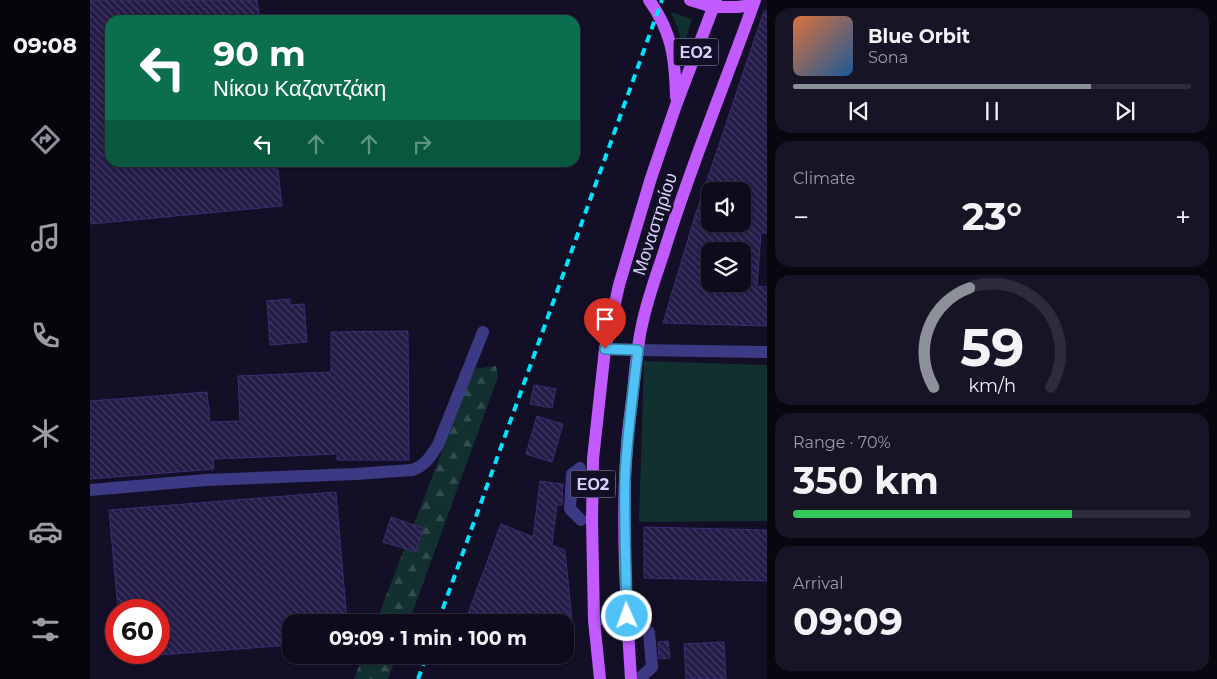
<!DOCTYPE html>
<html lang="en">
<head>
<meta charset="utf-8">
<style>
  :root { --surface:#0e0b1c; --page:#171425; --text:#f1f3f6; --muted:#9b9ba3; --line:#2e2b3b; --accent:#8c9099 }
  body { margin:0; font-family:Montserrat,sans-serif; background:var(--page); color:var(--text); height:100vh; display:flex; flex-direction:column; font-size:19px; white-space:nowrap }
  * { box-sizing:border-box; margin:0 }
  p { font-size:16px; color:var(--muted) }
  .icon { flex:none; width:28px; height:28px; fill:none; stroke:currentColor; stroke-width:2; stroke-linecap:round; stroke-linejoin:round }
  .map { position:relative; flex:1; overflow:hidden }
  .panel { display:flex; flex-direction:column; gap:8px; padding:8px; background:#08060f; width:450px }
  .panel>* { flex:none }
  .hud { position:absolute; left:15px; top:15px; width:475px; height:152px; border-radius:15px; box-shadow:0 1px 4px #0004,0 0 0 1px var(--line); background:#0b6e4f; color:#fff; overflow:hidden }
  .controls { position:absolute; left:611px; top:182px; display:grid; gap:10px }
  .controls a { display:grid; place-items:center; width:50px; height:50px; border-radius:10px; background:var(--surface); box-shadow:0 1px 4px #0004,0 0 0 1px var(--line); font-size:25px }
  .speed { position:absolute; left:15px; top:599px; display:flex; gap:10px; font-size:25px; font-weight:700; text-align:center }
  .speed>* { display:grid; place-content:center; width:65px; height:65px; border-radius:50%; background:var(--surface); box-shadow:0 1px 4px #0004,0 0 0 1px var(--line); line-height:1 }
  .speed .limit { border:8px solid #d22; background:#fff; color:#111 }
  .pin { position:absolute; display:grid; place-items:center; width:42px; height:42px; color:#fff; margin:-51px -21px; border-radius:50% 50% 50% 0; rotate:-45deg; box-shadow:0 0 5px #0007 }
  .pin .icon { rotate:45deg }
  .me { position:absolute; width:55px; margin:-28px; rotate:358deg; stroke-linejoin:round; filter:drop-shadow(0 0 4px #0008) }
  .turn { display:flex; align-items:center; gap:18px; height:105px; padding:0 25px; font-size:22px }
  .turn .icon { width:65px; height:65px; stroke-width:2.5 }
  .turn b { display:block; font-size:35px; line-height:42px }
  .lanes { display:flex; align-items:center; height:48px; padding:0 25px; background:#0003; justify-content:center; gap:25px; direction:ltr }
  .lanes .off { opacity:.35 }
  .big { font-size:38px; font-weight:700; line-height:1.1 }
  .panel .widget { flex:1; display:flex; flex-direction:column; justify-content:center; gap:8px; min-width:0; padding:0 18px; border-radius:15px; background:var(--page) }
  .panel .dial { align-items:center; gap:0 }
  .dial svg { height:130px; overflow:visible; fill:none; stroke:var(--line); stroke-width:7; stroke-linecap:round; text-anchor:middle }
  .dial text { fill:var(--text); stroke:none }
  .song { display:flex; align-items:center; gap:15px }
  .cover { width:60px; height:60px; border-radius:8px; background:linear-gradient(135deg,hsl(20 70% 55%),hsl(210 70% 35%)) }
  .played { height:5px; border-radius:2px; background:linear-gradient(90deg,var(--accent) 75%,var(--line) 75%) }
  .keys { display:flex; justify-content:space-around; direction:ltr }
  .heat { display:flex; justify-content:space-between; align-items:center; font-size:28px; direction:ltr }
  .charge { height:8px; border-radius:4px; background:linear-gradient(90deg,#34c759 70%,var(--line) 0) }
  .trip { position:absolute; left:192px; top:614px; width:292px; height:50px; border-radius:15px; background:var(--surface); box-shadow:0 1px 4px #0004,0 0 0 1px var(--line); font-weight:700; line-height:50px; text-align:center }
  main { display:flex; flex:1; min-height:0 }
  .menu { display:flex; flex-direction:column; width:90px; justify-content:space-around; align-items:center; background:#06040b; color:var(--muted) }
  .menu .icon { width:35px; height:35px }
  .menu .selected { color:var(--accent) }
  .menu b { font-size:22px; color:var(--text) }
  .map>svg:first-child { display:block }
</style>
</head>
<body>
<main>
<nav class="menu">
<b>09:08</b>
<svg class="icon selected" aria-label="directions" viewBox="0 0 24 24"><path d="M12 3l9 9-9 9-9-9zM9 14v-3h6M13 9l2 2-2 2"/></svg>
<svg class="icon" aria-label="music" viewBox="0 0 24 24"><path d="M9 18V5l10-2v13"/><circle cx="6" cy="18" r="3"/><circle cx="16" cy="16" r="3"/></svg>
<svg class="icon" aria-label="phone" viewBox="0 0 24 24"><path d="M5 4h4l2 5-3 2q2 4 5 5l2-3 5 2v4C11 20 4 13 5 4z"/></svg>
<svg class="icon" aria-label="climate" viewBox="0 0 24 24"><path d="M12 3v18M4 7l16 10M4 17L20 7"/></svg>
<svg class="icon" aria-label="car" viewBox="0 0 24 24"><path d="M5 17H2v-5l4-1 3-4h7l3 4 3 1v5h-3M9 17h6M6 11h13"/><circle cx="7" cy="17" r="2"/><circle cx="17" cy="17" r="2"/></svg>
<svg class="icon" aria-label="filters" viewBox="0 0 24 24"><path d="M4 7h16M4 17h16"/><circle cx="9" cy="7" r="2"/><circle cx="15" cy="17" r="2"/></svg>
</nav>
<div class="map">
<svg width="677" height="679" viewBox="0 0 677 679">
  <defs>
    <pattern id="forest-firs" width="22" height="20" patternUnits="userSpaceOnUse" patternTransform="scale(1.25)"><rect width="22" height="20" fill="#12302f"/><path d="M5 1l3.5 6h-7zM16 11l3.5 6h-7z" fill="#344d4e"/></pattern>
    <pattern id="building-back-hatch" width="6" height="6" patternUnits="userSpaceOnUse" patternTransform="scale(1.25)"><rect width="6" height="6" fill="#241b47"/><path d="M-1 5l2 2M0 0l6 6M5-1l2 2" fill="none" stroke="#433b63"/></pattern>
  </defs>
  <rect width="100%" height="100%" fill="#130f26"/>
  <!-- green -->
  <path fill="#12302f" d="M581,12l21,7 -9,30 -5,-20z
    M554,361l123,4v156l-128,1z"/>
  <!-- forest -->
  <path fill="url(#forest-firs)" d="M406,366l2,11 -89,245h-33l98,-253z
    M273,655h34l-9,24h-34z"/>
  <!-- building -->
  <path fill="url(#building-back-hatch)" stroke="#3b2d73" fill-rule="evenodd" d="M0,0h167l3,20h-150v142h167l5,44 -192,18z
    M674,11h3v222h-6l-4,53 10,1v39l-104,-3 32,-107zM620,191h32v33h-32zM620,251h32v33h-32z
    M200,299v6l14,-1 3,38 -37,3 -3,-44z
    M318,331l1,129h-72v-6l-124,5 1,10 -124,10v-78l117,-9 3,30 30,-1 -2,-45 93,-4v-40z
    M444,385l22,4 -4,19 -22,-4z
    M447,416l26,8 -11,38 -26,-8z
    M450,481l23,3 -1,21h-5l-5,40 13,5 7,72h-107l36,-98 32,13z
    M246,492l11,130h-56v23l-132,10v-45h-41l-9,-100z
    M301,517l32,11 -7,24 -33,-10z
    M554,527l123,3v51l-123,-3z
    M578,641l2,17 -11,1 -1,-17z
    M634,642l2,37h-40l-2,-35z"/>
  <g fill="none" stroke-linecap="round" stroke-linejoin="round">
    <!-- minor -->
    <path stroke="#3d3a85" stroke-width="12" d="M515,349l33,1 129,2
      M490,468l-8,6 -2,35 11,11
      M0,490l116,-10 149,-6 57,-4c13,-4 19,-14 26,-25l45,-113
      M504,620l33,-5
      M547,624l12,8 3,35 -13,12"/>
    <!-- major -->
    <path stroke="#c25bff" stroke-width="12" d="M559,0c23,32 26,58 27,97
      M600,0l23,7h24l16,-2
      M510,679l-6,-59 -2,-100 1,-61 12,-110 14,-64 32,-107 25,-73 40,-105
      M541,679c-5,-78 -10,-156 -4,-234 1,-18 4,-35 6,-53 2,-22 4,-45 9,-67 5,-25 14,-49 22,-73 26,-85 61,-168 91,-252"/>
    <!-- rail -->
    <path stroke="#00e5ff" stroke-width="4" stroke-dasharray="8 6" stroke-linecap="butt" d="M348,622l224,-622
      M328,679l9,-24"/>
  </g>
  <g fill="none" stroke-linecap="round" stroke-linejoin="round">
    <defs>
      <path id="route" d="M515,349l33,1c-5,43 -11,85 -13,127 -1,46 1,92 2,139"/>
    </defs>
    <!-- route casing -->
    <use href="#route" stroke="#337fa1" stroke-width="12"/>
    <!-- route -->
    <use href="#route" stroke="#4fc3f7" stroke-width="9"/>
  </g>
  <g text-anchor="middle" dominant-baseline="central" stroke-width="5" stroke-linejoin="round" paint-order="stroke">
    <!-- shield labels -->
    <g fill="#130f26" stroke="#9e99be" stroke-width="1">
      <rect x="583.5" y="38.5" width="45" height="27" rx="4"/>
      <rect x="480.5" y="470.5" width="45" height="27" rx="4"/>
    </g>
    <g font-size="16" font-weight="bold" fill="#d9d4ff">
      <text x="606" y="52">ΕΟ2</text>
      <text x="503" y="484">ΕΟ2</text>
    </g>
    <!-- street labels -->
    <g font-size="18" fill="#d9d4ff" stroke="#130f26">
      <text transform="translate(565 224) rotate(-72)">Μοναστηρίου</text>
    </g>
  </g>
</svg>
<div class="controls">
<a><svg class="icon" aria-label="sound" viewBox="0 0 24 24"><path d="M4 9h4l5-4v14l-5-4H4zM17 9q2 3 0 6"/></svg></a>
<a><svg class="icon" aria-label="layers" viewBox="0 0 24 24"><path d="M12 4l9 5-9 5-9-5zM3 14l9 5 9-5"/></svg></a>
</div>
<div class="speed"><div class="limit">60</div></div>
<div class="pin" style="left:515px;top:349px;background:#d93025"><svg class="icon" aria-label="arrive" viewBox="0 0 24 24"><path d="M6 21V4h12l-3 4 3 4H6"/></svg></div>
<svg class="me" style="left:537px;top:616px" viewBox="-20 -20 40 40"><circle r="17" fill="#4fc3f7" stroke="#fff" stroke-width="3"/><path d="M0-11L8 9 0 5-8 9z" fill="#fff"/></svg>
<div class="trip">09:09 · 1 min · 100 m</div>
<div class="hud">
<div class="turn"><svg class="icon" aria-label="left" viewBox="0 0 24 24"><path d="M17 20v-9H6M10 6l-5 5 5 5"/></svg><div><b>90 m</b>Νίκου Καζαντζάκη</div></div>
<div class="lanes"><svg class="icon" aria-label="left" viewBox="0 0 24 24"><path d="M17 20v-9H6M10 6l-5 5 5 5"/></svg><svg class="icon off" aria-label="ahead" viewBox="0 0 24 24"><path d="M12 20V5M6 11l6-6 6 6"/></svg><svg class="icon off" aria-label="ahead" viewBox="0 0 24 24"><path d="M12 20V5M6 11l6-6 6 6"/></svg><svg class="icon off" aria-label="right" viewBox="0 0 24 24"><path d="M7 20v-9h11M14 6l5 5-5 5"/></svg></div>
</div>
</div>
<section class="panel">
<div class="widget">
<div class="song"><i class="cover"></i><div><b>Blue Orbit</b><p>Sona</p></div></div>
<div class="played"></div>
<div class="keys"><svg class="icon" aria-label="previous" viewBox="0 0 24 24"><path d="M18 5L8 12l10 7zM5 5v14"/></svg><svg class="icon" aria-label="pause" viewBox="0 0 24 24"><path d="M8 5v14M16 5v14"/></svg><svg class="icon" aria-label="next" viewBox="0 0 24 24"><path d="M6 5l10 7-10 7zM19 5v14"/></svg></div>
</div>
<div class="widget"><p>Climate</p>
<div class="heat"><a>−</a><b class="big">23°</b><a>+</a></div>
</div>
<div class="widget dial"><svg viewBox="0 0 100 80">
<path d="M14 69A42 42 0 1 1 86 69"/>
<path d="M14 69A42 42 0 0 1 36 8" stroke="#8c9099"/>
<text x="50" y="56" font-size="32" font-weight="700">59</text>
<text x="50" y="72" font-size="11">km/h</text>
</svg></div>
<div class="widget"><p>Range · 70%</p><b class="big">350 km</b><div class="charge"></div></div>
<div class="widget"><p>Arrival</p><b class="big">09:09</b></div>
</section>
</main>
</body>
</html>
